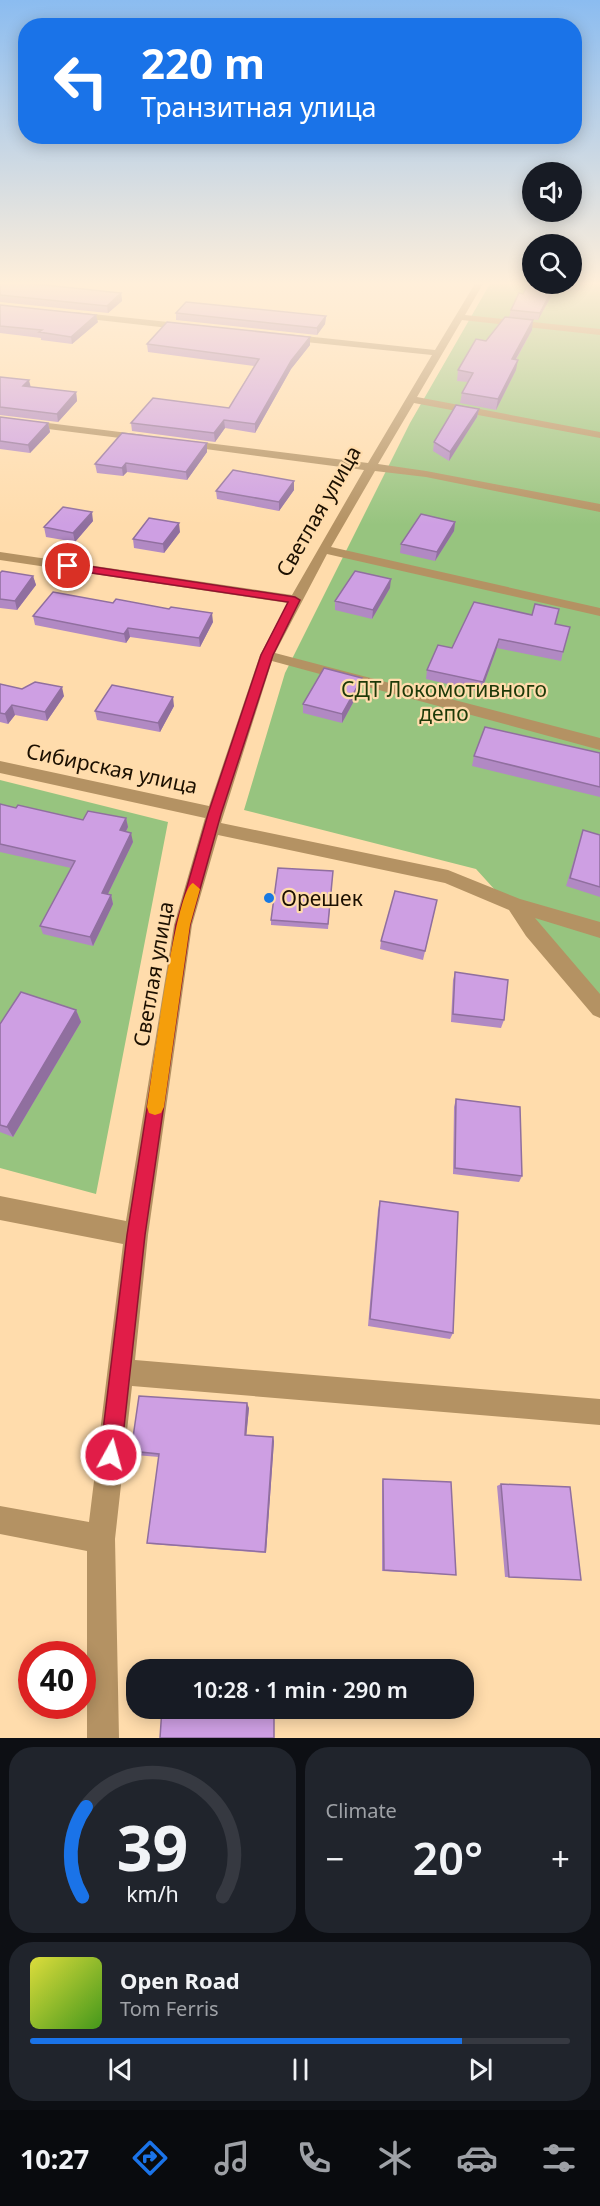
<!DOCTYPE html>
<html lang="en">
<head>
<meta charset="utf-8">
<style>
  :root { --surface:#171b24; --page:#20242c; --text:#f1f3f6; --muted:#9ea1a6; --line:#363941; --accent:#1a73e8 }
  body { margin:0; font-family:"Noto Sans",sans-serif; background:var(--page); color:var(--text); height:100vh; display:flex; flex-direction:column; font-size:22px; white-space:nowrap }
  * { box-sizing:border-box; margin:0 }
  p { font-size:20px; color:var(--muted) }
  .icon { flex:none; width:33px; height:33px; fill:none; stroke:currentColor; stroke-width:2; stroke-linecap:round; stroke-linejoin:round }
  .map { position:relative; height:1738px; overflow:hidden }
  .sheet { display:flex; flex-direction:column; gap:9px; padding:9px; background:#0d0f14; flex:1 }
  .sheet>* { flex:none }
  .banner { position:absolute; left:18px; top:18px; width:564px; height:126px; border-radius:24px; box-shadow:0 3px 15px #0003; background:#1a73e8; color:#fff; overflow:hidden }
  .controls { position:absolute; left:522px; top:162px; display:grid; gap:12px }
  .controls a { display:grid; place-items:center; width:60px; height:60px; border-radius:50%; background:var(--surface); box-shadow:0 3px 15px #0003; font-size:30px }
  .speed { position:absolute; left:18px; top:1641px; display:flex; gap:12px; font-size:30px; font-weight:700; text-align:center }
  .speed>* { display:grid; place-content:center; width:78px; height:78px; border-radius:50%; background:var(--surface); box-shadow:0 3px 15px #0003; line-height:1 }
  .speed .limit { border:9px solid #d22; background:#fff; color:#111 }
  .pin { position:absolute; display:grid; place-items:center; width:51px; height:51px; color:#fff; margin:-26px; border:3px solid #fff; border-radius:50%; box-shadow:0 2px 6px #0007 }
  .me { position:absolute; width:66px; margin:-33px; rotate:7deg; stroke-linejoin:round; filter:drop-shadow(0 0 4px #0008) }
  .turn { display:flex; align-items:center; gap:21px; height:126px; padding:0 24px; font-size:27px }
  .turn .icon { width:78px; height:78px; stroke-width:2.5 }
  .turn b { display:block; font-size:42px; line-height:51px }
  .big { font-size:45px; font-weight:600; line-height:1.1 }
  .sheet .tile { flex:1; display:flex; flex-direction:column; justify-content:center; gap:9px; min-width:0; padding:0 21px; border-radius:24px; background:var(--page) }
  .sheet .dial { align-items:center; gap:0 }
  .dial svg { height:156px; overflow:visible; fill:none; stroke:var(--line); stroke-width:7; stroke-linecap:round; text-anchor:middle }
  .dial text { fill:var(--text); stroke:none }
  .song { display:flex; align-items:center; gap:18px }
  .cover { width:72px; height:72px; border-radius:9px; background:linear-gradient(135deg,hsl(60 70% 55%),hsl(100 70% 35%)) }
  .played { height:6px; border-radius:3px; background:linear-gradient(90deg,var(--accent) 80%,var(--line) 80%) }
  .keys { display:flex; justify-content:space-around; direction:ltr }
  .heat { display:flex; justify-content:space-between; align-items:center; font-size:33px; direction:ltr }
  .sheet .tiles { flex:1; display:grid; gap:9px; grid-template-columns:1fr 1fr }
  .tile:last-child { grid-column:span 2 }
  .trip { position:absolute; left:126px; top:1659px; width:348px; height:60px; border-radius:24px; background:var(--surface); box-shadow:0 3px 15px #0003; font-weight:600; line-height:60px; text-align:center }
  .menu { display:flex; height:96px; justify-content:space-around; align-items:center; background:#090b0e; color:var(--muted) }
  .menu .icon { width:42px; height:42px }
  .menu .active { color:var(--accent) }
  .menu b { font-size:27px; color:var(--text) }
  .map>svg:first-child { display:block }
</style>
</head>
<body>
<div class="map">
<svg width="600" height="1738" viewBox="0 0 600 1738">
  <rect width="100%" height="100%" fill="#ffdcac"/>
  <!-- green -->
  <path fill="#97c47f" d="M491,282h109v724l-124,-137 -232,-59 41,-137 125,-250z
    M0,780l168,42 -72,372 -96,-26z"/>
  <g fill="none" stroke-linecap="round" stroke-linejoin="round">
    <!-- minor -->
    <path fill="#b49263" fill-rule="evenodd" d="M476,282h8l-19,33 135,14v6l-138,-15 -45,77 183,35v6l-186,-35 -36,61 48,7 174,33v8l-174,-35 -51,-6 -44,76 269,61v8l-273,-62 -52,99 325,85v12l-328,-89 -51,162 227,47 72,29 80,23v16l-65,-20 65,76v24l-7,-3 -67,-79 -17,-26 -64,-27 -227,-48 -26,90 -44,310 -13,125 465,39v26l-468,-39 -17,153 4,199h-32v-187l-87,-17v-28l89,16 34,-278 -123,-24v-24l126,25 48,-296 31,-107 -205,-45v-12l209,45 51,-151 28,-52 -288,-43v-8l292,43 72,-125 -181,-24 -6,-3 6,-3 185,23 64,-108 -146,-15 -5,-3 5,-3 149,16z
      M74,312l113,12 5,3 -5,3 -116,-13 -1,-2z
      M0,417l144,18 5,3 -5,3 -144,-18z"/>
  </g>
  <!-- wall -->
  <path fill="#b189c3" d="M0,282l121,11 1,8 -14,12 -108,-11z
    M532,284h26l-20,36 -29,-3 2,-7 12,-16z
    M0,305l98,17 -26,22 -31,-4v-2l-41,-5z
    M176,313l150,3 -1,8 -8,11 -141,-15z
    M532,330l-16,30v10l-20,40 -36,-7 2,-10 6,-11 -11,-1 1,-11 28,-29z
    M147,344l163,1 -19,24 -36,64 -30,-5 -10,14 -83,-11 -1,-8 98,-15 25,-42 -106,-14z
    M0,377l31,10 45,5 1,9 -19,21 -58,-7z
    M479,409l-2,8 -28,44 -16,-10 1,-9z
    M0,417l48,6 2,9 -20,21 -30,-4z
    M207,452l-20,28 -60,-8 -4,4 -26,-3 -2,-9z
    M294,481v9l-15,21 -62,-12 -1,-8z
    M93,521l-18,21 -29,-5 -2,-10z
    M455,522l-1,9 -19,30 -35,-8 1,-9z
    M180,532l-16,21 -30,-5 -1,-9z
    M0,573l33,3 3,9 -19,25 -17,-2z
    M390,588l-18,31 -37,-9v-9z
    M33,616l180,6 -13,25 -70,-10 -4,6 -91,-18z
    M555,624l8,28 -2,9 -64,-13 -16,44 -55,-13 1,-9 25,-22z
    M362,678l-1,10 -19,35 -39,-10v-9z
    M0,684l22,5 42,7 -17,25 -32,-6 -7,9 -8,-2z
    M174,706l-14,26 -63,-12 -2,-9z
    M600,753v44l-128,-31 2,-10z
    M0,804l16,4 67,12 43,-2 2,9 -2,5 7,10 -25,52 3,1 2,9 -20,42 -50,-12 -3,-8 31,-58 -71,-16z
    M583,830l17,5v62l-34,-11z
    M333,871l-5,58 -57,-4v-5z
    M435,909l-12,51 -43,-11 1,-8z
    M455,972l49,48 -3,8 -50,-6 2,-42z
    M76,1010l5,12 -68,115 -13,-5v-108z
    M456,1099l66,77 -3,6 -66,-8 1,-67z
    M380,1201l73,132 -3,6 -82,-13 10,-116z
    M249,1408l-3,28 28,5 -8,112 -115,-9 -4,-1 12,-86 -24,-2 -4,-4z
    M383,1479l73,96 -74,-4v-90z
    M501,1484l80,96 -76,-3 -8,-91z"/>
  <!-- shaded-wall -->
  <path fill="#906f9f" d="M555,284h3l-20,36 2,-7z
    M121,293l1,8 -14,12 -1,-7z
    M96,315l2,7 -26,22 -1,-7z
    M326,316l-1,8 -8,11v-7z
    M533,320l-1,10 -22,39 2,-10z
    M310,337v8l-19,24 -36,64v-9l36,-63z
    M518,360l-2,10 -20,40 2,-11z
    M29,380l2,8 -8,-2z
    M76,392l1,9 -19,21 -1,-8z
    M479,409l-2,8 -28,44 1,-9z
    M224,420l1,8 -10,14 -1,-9z
    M48,423l2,9 -20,21 -2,-8z
    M207,443v9l-20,28 -1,-8z
    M126,463l1,9 -4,4 -1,-8z
    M294,481v9l-15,21v-9z
    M92,512l1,9 -18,21 -2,-9z
    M455,522l-1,9 -19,30 2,-9z
    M179,523l1,9 -16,21 -1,-9z
    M33,576l3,9 -19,25 -2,-9z
    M391,579l-1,9 -18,31 1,-9z
    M212,613l1,9 -13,25 -1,-9z
    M128,628l2,9 -4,6 -2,-9z
    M499,639l-2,9 -16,44 2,-10z
    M362,678l-1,10 -19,35v-9z
    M62,687l2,9 -17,25 -2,-9z
    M173,697l1,9 -14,26 -2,-9z
    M12,705l3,10 -7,9 -3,-10z
    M126,818l2,9 -6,12 -2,-9z
    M131,833l2,9 -29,60 -2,-9z
    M111,895l2,9 -20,42 -3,-9z
    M76,1010l5,12 -68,115 -6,-10z
    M247,1403l2,5 -3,31 -1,-4z
    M273,1437l1,4 -8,112 -1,-1z"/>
  <!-- building -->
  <path fill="#ce9fe3" stroke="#906f9f" stroke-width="1.5" d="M0,282h17l104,11 -14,13 -107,-11z
    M529,282h3v2h23l-15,29 -29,-3 8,-17 4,1z
    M186,302l140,14 -9,12 -141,-15z
    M0,305l96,10 -25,22 -32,-5 3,-2 -42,-4z
    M505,317l28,3 -21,39 6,1 -20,39 -36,-6 11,-20 -15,-3 18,-31 10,2z
    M167,322l143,15 -19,24 -36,63 -31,-4 -10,13 -83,-10 22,-25 76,10 30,-49 -112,-15z
    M0,377l29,3 -6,6 53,6 -19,22 -57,-7z
    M456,405l23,4 -29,43 -16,-10z
    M0,417l48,6 -20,22 -28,-4z
    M122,433l85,10 -21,29 -60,-9 -4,5 -27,-4z
    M233,470l61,11 -15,21 -63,-11z
    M63,507l29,5 -19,21 -29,-6z
    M421,514l34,8 -18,30 -36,-8z
    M149,518l30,5 -16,21 -30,-5z
    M2,571l31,5 -18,25 -15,-2v-26z
    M355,571l36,8 -18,31 -38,-9z
    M53,592l60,11 3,-4 53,10 2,-2 41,6 -13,25 -71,-10 -4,6 -91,-18z
    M474,602l58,13 3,-11 24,5 -4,15 15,3 -7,25 -64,-13 -16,43 -56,-12 11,-25 14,3z
    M324,668l38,10 -20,36 -39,-10z
    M35,682l27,5 -17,25 -33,-7 -7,9 -5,-1v-29l22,5z
    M112,685l61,12 -15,26 -63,-12z
    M485,727l115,26v34l-126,-31z
    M0,804l16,4 2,-3 65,15 5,-9 38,7 -6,12 11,3 -29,60 9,2 -21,42 -50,-11 35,-65 -75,-17z
    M583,830l17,5v52l-30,-9z
    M278,868l55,3 -5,53 -57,-4z
    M395,891l42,9 -12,51 -44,-10z
    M455,972l53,8 -4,40 -51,-6z
    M21,992l55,18 -69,117 -7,-2v-101z
    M456,1099l64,8 2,69 -67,-8z
    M380,1201l78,11 -5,121 -83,-14z
    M139,1396l108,7 -2,32 28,2 -8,115 -118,-9 12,-89 -28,-3z
    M383,1479l68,3 5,93 -72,-5z
    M501,1484l69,3 11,93 -72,-3z
    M162,1708h112v30h-114z"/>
  <!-- sky -->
  <linearGradient id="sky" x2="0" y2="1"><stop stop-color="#8bbcf0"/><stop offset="0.54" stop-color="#ffefda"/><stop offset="1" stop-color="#ffefda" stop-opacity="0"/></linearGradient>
  <rect width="600" height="525" fill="url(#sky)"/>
  <!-- route -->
  <path fill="#e11d48" stroke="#92132f" stroke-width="1.5" d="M68,563l227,34 5,3 -27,55 -52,159 -31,111 -45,310 -24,220 -3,8 -7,3 -8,-3 -3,-8 27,-220 49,-310 32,-111 53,-159 27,-53 -223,-33v-5z"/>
  <!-- slow -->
  <path fill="#f59e0b" d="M193,883l7,6 -10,36 -26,182 -3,6 -6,2 -6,-2 -2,-6c5,-29 28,-218 46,-224z"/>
  <!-- markers -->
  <circle fill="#1979e2" stroke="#ffdcac" stroke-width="2" cx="269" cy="898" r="6"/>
  <g text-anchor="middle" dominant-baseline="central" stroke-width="4.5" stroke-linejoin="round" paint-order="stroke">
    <!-- street labels -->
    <g font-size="21" fill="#1c1001" stroke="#ffdcac">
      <text transform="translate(318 511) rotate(-60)">Светлая улица</text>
      <text transform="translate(112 768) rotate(12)">Сибирская улица</text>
      <text transform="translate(153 974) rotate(-80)">Светлая улица</text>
    </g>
    <!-- park labels -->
    <g font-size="21" fill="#1d3908" stroke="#ffdcac">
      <text x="444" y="689">СДТ Локомотивного<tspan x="444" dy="24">депо</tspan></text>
    </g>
    <!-- poi labels -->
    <g font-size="21" fill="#1c1001" stroke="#ffdcac" text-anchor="start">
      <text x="281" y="898">Орешек</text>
    </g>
  </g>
</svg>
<div class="controls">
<a><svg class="icon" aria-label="sound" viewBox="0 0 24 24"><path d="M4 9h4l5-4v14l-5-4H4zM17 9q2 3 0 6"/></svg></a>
<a><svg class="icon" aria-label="search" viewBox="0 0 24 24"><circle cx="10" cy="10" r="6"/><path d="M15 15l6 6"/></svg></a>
</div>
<div class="speed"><div class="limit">40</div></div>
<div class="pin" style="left:68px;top:566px;background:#d93025"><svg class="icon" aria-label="arrive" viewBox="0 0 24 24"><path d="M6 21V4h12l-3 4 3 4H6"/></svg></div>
<svg class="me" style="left:111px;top:1455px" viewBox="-20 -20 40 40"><circle r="17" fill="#e11d48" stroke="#fff" stroke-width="3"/><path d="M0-11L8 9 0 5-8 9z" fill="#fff"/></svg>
<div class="trip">10:28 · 1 min · 290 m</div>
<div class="banner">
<div class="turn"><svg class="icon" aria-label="left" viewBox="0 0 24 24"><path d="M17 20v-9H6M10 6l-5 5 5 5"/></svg><div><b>220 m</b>Транзитная улица</div></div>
</div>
</div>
<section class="sheet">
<div class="tiles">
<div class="tile dial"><svg viewBox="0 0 100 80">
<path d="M14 69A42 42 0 1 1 86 69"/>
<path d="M14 69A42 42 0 0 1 16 23" stroke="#1a73e8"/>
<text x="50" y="56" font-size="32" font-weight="700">39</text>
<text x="50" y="72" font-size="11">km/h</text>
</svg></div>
<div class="tile"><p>Climate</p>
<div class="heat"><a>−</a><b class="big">20°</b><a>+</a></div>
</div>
<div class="tile">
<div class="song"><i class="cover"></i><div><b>Open Road</b><p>Tom Ferris</p></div></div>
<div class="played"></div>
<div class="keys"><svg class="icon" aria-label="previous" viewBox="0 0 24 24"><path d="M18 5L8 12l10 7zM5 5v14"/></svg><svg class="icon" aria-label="pause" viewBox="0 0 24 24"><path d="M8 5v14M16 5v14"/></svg><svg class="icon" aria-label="next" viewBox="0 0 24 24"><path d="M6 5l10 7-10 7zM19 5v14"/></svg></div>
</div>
</div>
</section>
<nav class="menu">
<b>10:27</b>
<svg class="icon active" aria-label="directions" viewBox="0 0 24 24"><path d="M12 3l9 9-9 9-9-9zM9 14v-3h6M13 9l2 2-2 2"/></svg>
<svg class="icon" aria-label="music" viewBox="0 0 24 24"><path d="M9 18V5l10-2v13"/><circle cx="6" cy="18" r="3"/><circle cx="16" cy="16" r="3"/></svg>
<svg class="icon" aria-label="phone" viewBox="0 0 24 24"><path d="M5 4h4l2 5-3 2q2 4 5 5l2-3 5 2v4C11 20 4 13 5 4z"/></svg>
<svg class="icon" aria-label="climate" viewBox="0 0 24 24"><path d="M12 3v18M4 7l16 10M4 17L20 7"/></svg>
<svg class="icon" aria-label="car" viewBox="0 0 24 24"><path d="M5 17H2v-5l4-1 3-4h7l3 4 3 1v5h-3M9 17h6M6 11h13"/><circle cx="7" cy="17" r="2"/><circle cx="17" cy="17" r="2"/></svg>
<svg class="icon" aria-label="filters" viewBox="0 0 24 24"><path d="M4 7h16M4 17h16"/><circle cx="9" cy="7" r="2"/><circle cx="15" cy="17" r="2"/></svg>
</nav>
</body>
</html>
